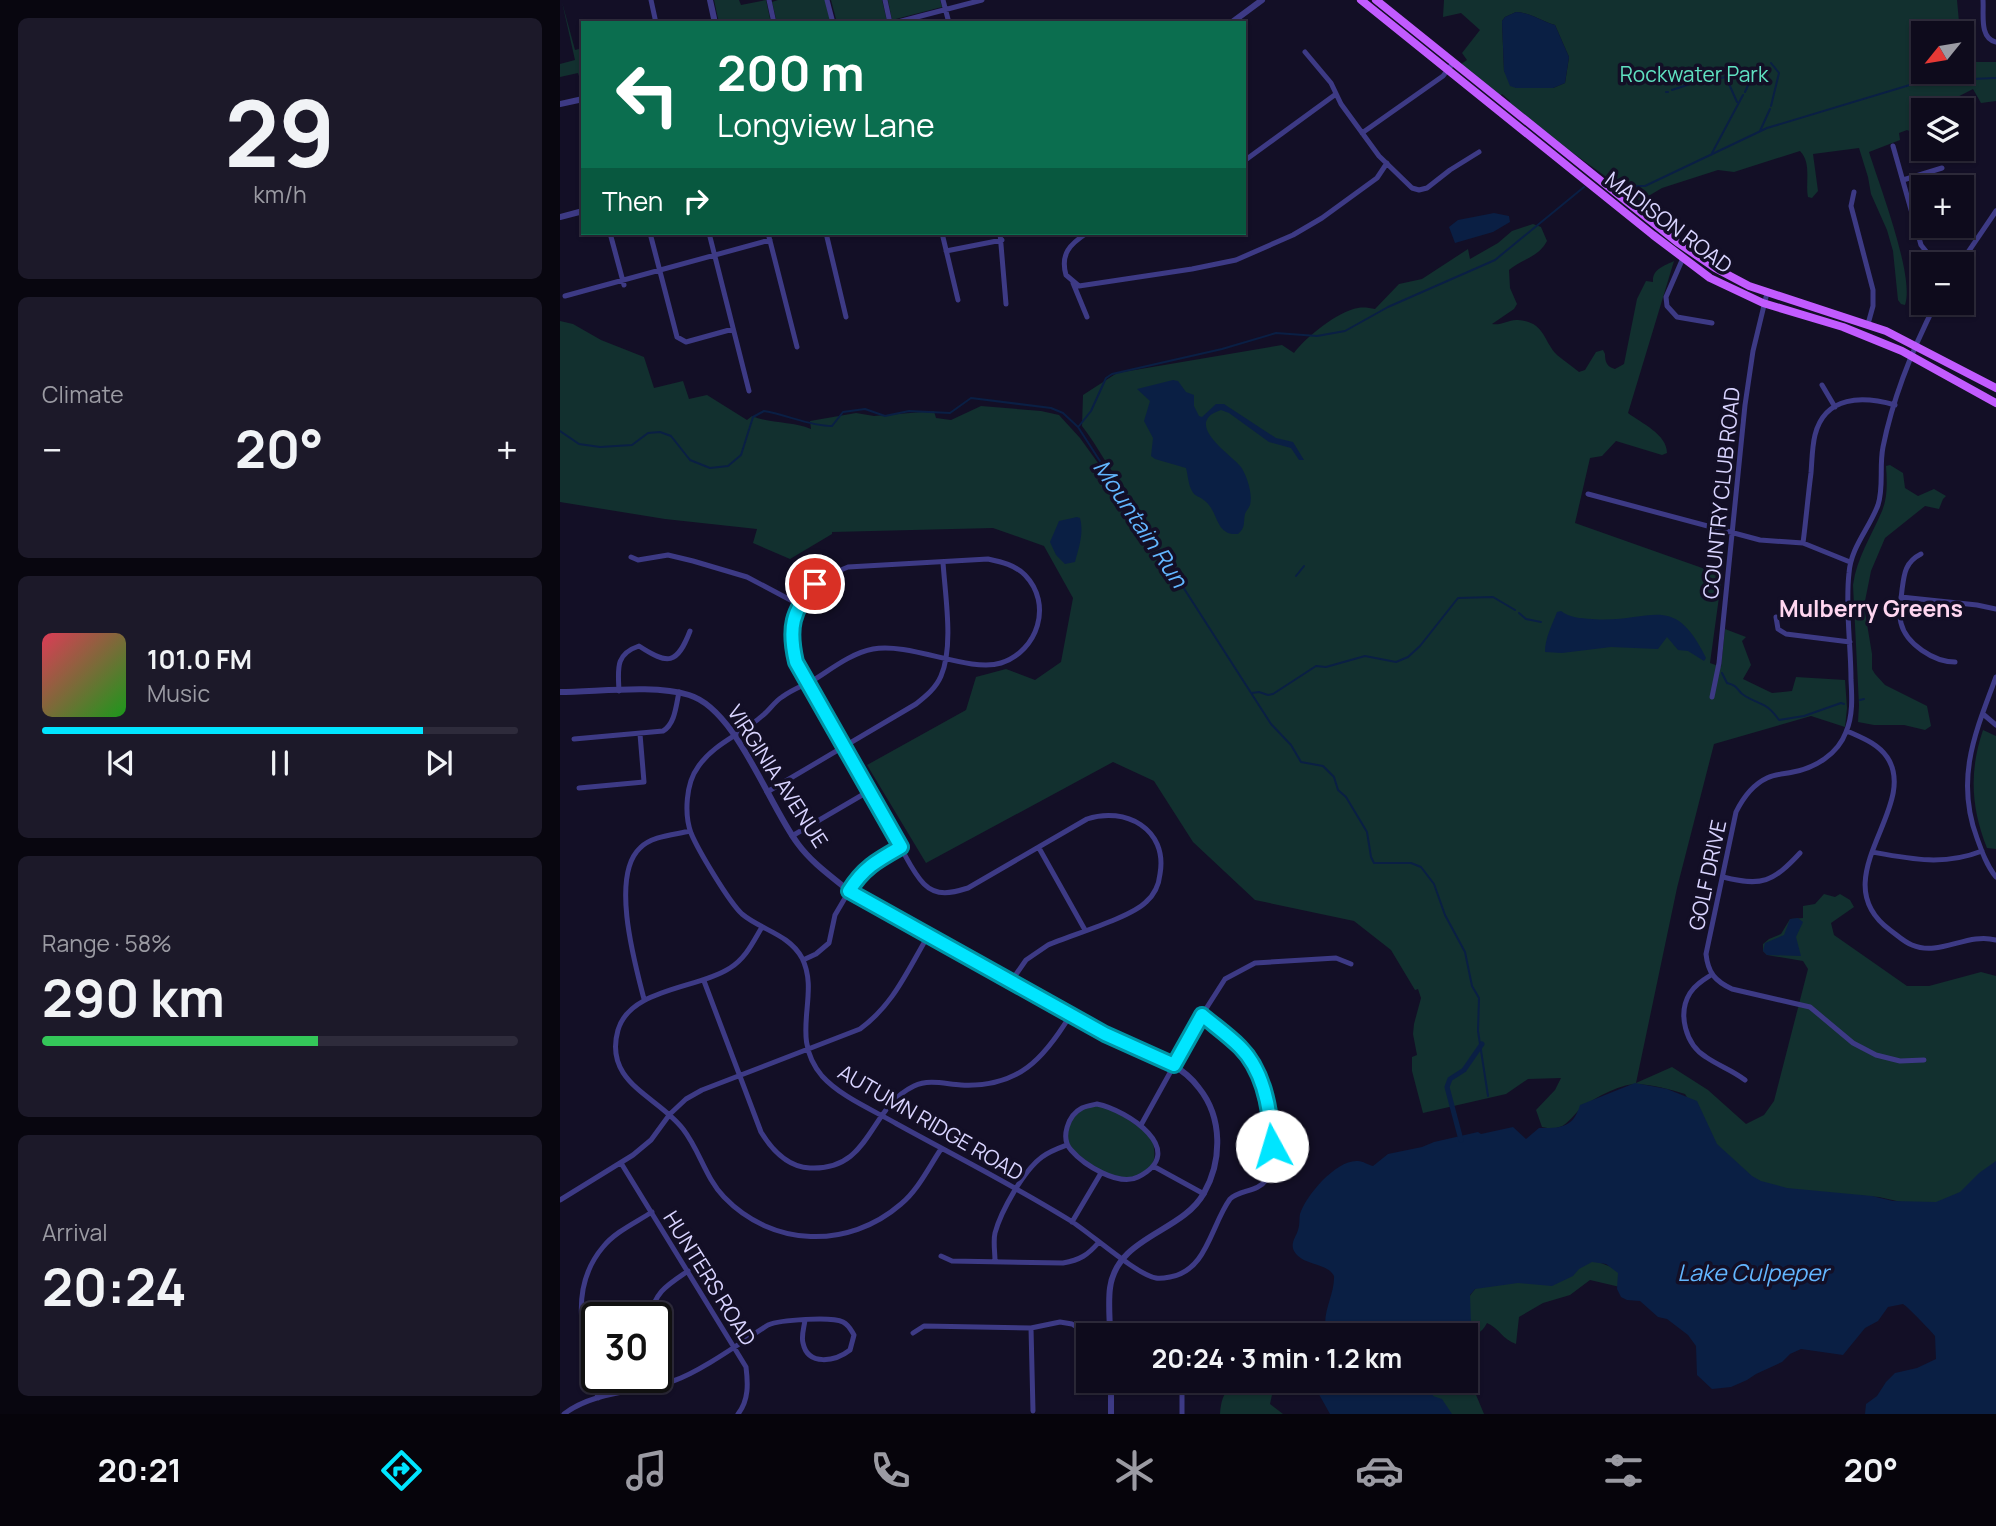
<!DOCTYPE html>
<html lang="en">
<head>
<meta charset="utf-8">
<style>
  :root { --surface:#0e0b1c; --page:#1c1929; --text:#f1f3f6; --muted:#9b9ba3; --line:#2e2b3b; --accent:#00e5ff }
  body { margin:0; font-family:Manrope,sans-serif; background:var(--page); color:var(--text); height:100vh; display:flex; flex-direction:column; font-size:26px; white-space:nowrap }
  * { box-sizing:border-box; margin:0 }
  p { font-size:23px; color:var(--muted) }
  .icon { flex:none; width:38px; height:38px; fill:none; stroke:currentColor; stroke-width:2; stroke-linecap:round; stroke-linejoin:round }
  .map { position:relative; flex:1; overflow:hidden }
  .panel { display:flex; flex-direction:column; gap:18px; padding:18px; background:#08060f; width:560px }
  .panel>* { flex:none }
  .banner { position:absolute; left:21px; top:21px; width:665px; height:214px; border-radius:0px; box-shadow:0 2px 5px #0004,0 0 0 2px var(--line); background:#0b6e4f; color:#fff; overflow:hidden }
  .needle { width:46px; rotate:240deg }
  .fabs { position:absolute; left:1351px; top:21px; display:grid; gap:14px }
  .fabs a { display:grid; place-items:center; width:63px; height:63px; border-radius:0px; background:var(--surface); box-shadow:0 2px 5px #0004,0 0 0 2px var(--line); font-size:35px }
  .speed { position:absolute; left:21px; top:1302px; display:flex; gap:14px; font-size:35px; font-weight:700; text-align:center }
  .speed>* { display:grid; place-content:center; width:91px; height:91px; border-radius:50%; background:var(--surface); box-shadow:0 2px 5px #0004,0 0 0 2px var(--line); line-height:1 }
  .speed .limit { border:4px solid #111; border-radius:10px; background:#fff; color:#111 }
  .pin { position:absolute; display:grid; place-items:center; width:60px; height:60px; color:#fff; margin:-30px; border:4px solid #fff; border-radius:50%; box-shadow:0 2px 7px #0007 }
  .me { position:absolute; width:77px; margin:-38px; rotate:354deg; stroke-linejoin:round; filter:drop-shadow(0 0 5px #0008) }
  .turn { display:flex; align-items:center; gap:24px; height:147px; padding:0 21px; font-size:32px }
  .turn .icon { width:91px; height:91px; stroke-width:2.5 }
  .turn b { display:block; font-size:49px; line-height:60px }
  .then { display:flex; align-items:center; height:66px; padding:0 21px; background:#0003; gap:14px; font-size:26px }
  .big { font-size:52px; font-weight:700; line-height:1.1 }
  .panel .tile { flex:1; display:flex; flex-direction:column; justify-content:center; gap:10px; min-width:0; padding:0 24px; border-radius:10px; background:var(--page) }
  .panel .dial { align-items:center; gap:0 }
  .dial b { font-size:91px; line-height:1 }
  .song { display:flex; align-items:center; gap:21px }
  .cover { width:84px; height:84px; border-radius:10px; background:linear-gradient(135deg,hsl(350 70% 55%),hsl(120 70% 35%)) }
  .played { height:7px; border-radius:4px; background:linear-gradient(90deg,var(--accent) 80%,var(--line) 80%) }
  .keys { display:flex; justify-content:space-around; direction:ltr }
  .heat { display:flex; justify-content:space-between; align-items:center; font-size:38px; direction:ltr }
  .charge { height:10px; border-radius:5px; background:linear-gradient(90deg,#34c759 58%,var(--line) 0) }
  .trip { position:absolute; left:516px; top:1323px; width:402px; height:70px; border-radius:0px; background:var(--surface); box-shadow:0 2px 5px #0004,0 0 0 2px var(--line); font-weight:700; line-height:70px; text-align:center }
  .menu { display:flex; height:112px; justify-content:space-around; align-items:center; background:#06040b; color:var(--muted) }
  .menu .icon { width:49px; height:49px }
  .menu .on { color:var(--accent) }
  .menu b { font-size:32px; color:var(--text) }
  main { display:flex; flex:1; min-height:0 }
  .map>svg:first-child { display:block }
</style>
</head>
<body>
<main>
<section class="panel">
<div class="tile dial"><b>29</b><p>km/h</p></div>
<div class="tile"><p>Climate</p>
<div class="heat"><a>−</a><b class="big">20°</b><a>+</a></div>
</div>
<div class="tile">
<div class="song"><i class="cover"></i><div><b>101.0 FM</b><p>Music</p></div></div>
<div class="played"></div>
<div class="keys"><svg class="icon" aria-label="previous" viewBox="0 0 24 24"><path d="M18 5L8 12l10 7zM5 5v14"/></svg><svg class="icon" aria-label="pause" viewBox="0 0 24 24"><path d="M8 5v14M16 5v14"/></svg><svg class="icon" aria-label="next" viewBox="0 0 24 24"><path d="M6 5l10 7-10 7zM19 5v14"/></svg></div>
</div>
<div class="tile"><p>Range · 58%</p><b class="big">290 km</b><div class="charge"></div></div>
<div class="tile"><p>Arrival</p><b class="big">20:24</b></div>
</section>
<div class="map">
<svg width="1436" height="1414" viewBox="0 0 1436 1414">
  <rect width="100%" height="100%" fill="#130f26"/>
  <!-- green -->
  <path fill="#12302f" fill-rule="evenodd" d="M154,0h25l2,5 25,-5 5,23h-52z
    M218,0h47l5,20 -9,-1v4h-44l-5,-21z
    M271,0h51l5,21 -50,2z
    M328,0h52l2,7 -50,13z
    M884,0h513l3,33h-37v39h39v-22l1,7 14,5h19v39l-15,2 -8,-14 -37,19 1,2h-14v27l-16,-7 -8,3 1,7 -31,12c10,32 46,125 36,153l-4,-1 -3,-4 -5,-49 -6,-21 -16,-36 -3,-17 -9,-29 -46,6 5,37 -6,7 -4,-1c-3,-14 4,-34 -8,-46l-66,21 -16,-2 -56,18 -22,13 -91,-65 -39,-32v-3l-8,-7 -2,2 -39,-32 6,-4 -5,-7 18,-23 -19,-17 -18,4zM956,12c16,1 25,9 39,13l14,32 -4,26 -12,5h-37l-12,-17 -2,-50 3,-4z
    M2,2l13,48 8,-2v41l-5,-16 -18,4v-13l15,-4z
    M973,224l8,3 6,14c-9,17 -26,18 -38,29l1,18 7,16 -3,5 -22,15c9,2 17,-5 26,-4 27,2 25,21 39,35 7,6 15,11 22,17l6,-2 11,-18 7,-2 2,4c0,8 2,13 10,15l9,-5 13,-65 9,-18 7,1c-1,-13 11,-16 21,-21l-46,152c13,10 39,21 39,40l-5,2 -46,-14 -14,15 -12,2 -15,65 147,52 -12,88 11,4 4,-38 21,8 -4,4 9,24 -8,14 29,14 20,-2 4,-14 49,3 2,28 -2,19 -34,-11 -97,28 -37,144 -41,195 36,-16 36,23 38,34 18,-9 10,-14 34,-132 -5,-8 -36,-6 -4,-4v-7l6,-5 12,-5 9,-15 13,-1v-12l12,-2 9,-10 11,3 5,-3 10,6 4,7 -23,16 3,12 73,51h22l52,-14 15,4v190l-47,39 -39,-1 -31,-7 -117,-9 -39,-32 -38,-62c-15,-5 -32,-9 -48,-10 -15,-1 -48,16 -59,27 -13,14 -16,20 -36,16l-6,-17 19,-20 6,-12 -33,1 -22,15 -83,19 -11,-42v-14l5,-2 -4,-21 1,-10 7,-26 -3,-9 -3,1 -24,-40 -37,-29 -99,-21 -62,-58 -39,-61 -41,-19 -187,101 -59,-98 99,-55 10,-33 30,-8 29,11 26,-18 12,-64 -29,-52 -51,-18 -161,4v2l-42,25 -37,-16 4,-14 -92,-10 -105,-17v-181l13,3 28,16 43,17 10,31 29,-7 6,18 18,-4 40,25 5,-4c19,8 40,5 59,13l-1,-8 46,-8 18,3 60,-5 2,7 15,2 30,-14 60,5 18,4 21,23 39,54 6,-4c-17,-19 -27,-42 -43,-62l1,-31 34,-22 165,-28 12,8c11,-15 44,-42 64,-45 5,-1 12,0 17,1l24,-25 23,-5 46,-30 2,10 28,-16 14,-12z
    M1330,465l13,8 2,15 13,8 16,-7 12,7 -3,3 -4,10 -14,-3 -40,32 -14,33 -7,35 8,48v15l3,5 10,11 42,21 4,20 -6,4 -21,-5h-30l-16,-3 1,-17 -6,-120c4,-28 18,-48 29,-74 6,-14 5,-30 4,-45z
    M1423,730l13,6v113l-9,-1c-16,-40 -18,-77 -4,-118z
    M528,1106h20l44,30c5,28 4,28 -19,44l-32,-7 -34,-28c0,-20 3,-30 21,-39z
    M1033,1260l26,10 1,17 -30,-7 -20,15 -27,8 -24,14 -3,27c-13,-4 -18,-17 -29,-21 -8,17 -24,12 -41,12 13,-14 17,-33 30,-47l103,-21z
    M907,1357l6,19 1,14 10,24h-33l-20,-19 1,-14h34z
    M684,1381h31l-5,23 13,10h-63c2,-22 6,-24 24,-33z"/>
  <!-- water -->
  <path fill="#0a1f44" d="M956,12c16,1 25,9 39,13l14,32 -4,26 -12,5h-37l-6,-2 -6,-15 -2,-50 3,-4z
    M934,213l15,3 1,6 -17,10 -38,11 -6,-16 9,-7z
    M613,380l5,1 8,11 8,3v11l5,10 3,1 14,-13h8l52,34 17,4 11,18h-5l-8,-12 -22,-6 -40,-29 -8,-3c-40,13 11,45 20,57 6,9 12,27 9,38 -1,3 -4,6 -5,9 -2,9 1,13 -7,20 -23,2 -19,-22 -33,-33 -5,-5 -10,-4 -13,-10 -4,-7 -4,-16 -6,-23l-31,-9 -4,-3 2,-18 -9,-17 6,-20 -13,-12z
    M517,517l3,1c4,15 -1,29 -5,44l-10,2 -9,-9 -6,-13 9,-21z
    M1001,611c9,7 19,7 31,8 59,5 81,-29 114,39l-2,3 -16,-10 -10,-1 -11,-13 -9,12 -47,-2 -49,6 -17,-1c0,-14 7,-27 12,-40z
    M1238,918l5,4 -7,15 5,19 -34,-1 -4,-4 2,-8 19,-8 6,-16z
    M1075,1083l32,6 30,12 20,43 35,32 9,5 26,7 85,8 21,5 43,1 24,-10 19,-19 17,-12v253h-131l1,-10 11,-8 9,-14 9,-9 22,-5 19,-9 -1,-23c-3,-4 -28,-30 -32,-32l-15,3 -10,14 -13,7 -22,27 -42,-6 -11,5 -8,8 -26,12 -9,6 -16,7 -19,2 -15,-14 -1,-29 -8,-11 -21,-16 -9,-2 -18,-16 -13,-1 -6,-3 -4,-8 1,-16 -12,-9 -14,-2 -13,7 -6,7 -21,10 -34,-3 -43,6 -5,6 1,30c-8,7 -18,3 -25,10h-118c-9,-19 7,-39 6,-59 -7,-14 -32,-10 -40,-25 -4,-8 2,-14 4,-21 2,-5 1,-11 2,-16 6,-19 37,-55 58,-53 5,0 10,4 15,5l15,-12 34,-7 12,-5 44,-10 3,2 32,-7 13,12 13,-11c20,0 34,1 41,-23z
    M755,1381h118v15l9,3 10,15h-122l-14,-25z"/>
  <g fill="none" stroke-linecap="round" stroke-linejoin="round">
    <!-- stream -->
    <path stroke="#0a1f44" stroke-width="2" d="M1211,63l8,10 -8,33
      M1169,84l8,18
      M1112,90l18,-6 36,-7
      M1106,92h2
      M1185,92l6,-13
      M1200,131l10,-22
      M1151,155l32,-60
      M1048,177l26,9h11l122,-58 156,-47 73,-3
      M519,426l12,-15 15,-33 6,-4 110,-25 54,-16 41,3 28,-5 43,-24 107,-47 89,-73
      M0,431l19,13 21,3 32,-2 16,-12 12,-1 11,4 19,24 20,8 18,-2 13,-11 12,-38 11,-6c24,4 45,15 68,15l11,-14 22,-3 20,7 24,-5 41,2 21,-15 80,10 12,5 15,14 31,48 16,18 15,27 131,204 20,21 10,17 22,4 11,11 4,13 8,7 21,35 4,25 3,6h37l10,4 13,17 11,31 20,37 7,34 7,12 -1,33 10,65
      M736,576l8,-10
      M959,613l7,6 15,3
      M1162,673l5,10c13,3 9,8 18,13 17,10 21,6 34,24l25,-4 37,-13 3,1
      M692,693l7,-1 9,3 5,-1 43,-28 10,1 39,-11 31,6 12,-5 12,-11 38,-48 35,-1 22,13
      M1300,700l4,-1"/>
    <!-- canal -->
    <path stroke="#0a1f44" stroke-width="5" d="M901,1140l-14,-53 3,-8 14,-9 18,-26"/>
    <!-- minor -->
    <path stroke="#3d3a85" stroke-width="5" d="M91,0l5,23
      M209,0l5,23
      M267,0l6,23
      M325,0l5,23
      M383,0l6,23
      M1423,0c1,14 -4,38 13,42
      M334,23l88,-23
      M745,52l26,31 10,21 38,52 33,32 7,2 8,-2 23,-18 29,-18
      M802,133l81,-57 10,-13
      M1333,146l28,99 8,10 13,9
      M684,161l92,-67
      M1343,180l39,-12
      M1294,192l-3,14 22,84v16l-5,18
      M50,233l14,52
      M90,233l27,104 9,5 47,-13
      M149,233l40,158
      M208,233l29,114
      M266,233l20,84
      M382,233l16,67
      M440,233l6,71
      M527,233c-17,11 -27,21 -21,42l13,11 113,-17 44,-9 57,-25 29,-17 55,-40 10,-15
      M386,251l56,-11
      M1123,258l-17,39 1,9 10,11 35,6
      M1400,264l36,-53
      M513,283l14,34
      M5,296l205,-56
      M1262,385l13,22
      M1028,494l172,46 43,3 47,19
      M1243,543c3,-23 5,-47 8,-70 1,-12 1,-26 4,-38 10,-40 48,-39 80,-30
      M1361,554c-16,8 -17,20 -19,36 -1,11 -4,22 -1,33 5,21 33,39 54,39
      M71,557l7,3 30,-5 25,6 54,16 51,27
      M1341,597l76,8 19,4
      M1216,617l2,12 8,5 64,8
      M1436,677c-21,56 -41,102 -19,161 5,14 10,28 19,39
      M59,691c-1,-22 -4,-37 20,-45 29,19 38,19 51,-15
      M1152,697l7,-34 26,-258 8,-54 14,-58
      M1423,714l13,11
      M1287,731c15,7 30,12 40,26 34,50 -66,122 3,173 7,5 14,12 22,15 28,12 55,-13 84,-5
      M14,739l89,-8c12,-7 13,-25 16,-39
      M19,788l65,-6 -4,-48
      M207,792l149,-88c10,-8 20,-16 25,-28 13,-30 4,-81 2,-114
      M232,836l77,-45
      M479,848l46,82
      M1312,852c38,7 72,14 110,-1
      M1163,877c39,10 50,5 77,-24
      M202,927c-9,15 -16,31 -32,41 -32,21 -100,20 -112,62 -15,53 40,66 65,99 17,22 22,48 41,68 48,50 124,53 177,7 17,-14 28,-37 40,-55
      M243,960l13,-6 13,-11 6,-28 23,-39 11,-10 32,-19
      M1151,975c-8,5 -16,10 -21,18 -13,21 -4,52 16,64 13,9 26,13 39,23
      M452,980l14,-20 22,-15c23,-10 82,-27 98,-43 8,-7 13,-18 14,-28 8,-45 -35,-68 -73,-55l-119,69c-16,5 -31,9 -44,-4 -11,-11 -18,-28 -26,-41 -18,-32 -35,-66 -54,-98 -14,-25 -38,-57 -48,-83 -4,-11 -6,-25 -4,-37 6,-30 29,-48 56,-58l140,-8c14,3 27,6 37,16 28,29 13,76 -24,88 -32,10 -91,-21 -128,-14 -22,4 -43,21 -61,32 -10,5 -21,9 -30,16 -8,5 -13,14 -20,19 -20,18 -49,28 -64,51 -12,16 -14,47 -7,66 7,17 38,69 51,81 19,16 47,20 60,44 19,38 -14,78 20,118 19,21 51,34 75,48 58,32 118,62 174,97 19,12 66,54 85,57 4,1 9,0 14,-1 37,-6 41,-52 60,-78 11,-10 27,-6 37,-20 12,-18 3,-75 -5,-96 -3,-10 -12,-24 -19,-33 -10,-13 -28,-24 -41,-35
      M144,981l57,151c11,18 26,35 49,36 62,3 58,-60 104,-82 15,-7 31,-2 47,-1 57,3 83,-26 110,-71
      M84,999c-9,-35 -34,-123 -4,-151 12,-12 33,-13 50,-17
      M1364,1060l-24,1 -24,-6 -23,-12 -43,-36 -78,-18c-17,-8 -24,-16 -26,-35l30,-142c7,-14 16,-27 31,-34 9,-4 17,-4 26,-6 22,-4 45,-18 53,-40 7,-16 6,-35 5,-52 0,-35 -6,-72 -2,-107 2,-26 20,-44 29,-68 6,-19 1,-38 5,-58 10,-50 30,-99 53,-144
      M537,1104c30,6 93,47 41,73 -19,10 -54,-12 -67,-27 -11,-12 -3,-35 11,-42 4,-2 10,-3 15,-4z
      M581,1125l61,-110 23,-36 30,-16 81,-5 15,6
      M61,1163l125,204c2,16 3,33 -8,47
      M593,1166l51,28
      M0,1200l73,-45 18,-15 19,-26 16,-15 16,-9 158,-61c34,-25 47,-58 68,-93
      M512,1222l29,-49
      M381,1256l11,5 111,2c17,-3 25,-8 36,-21
      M435,1261c0,-9 -2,-20 0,-28 6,-22 29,-63 47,-76 8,-6 17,-9 25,-12
      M89,1318c7,-27 17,-32 39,-47
      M471,1328l2,83
      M353,1333l11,-7 107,2 29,-6 12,2 17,11
      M38,1398c-12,-51 -33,-106 5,-151 12,-15 32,-24 49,-35
      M4,1414c30,-23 74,-22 109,-33 27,-9 70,-40 95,-56 12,-5 63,-9 75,-3 6,3 8,8 11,13l-4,15c-14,11 -42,17 -47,-7 -2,-7 1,-15 2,-23
      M622,1414v-33"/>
    <!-- tertiary -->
    <path stroke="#3d3a85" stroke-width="6" d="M150,0l5,23
      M671,23l31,-23
      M0,104l23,-5
      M0,217l23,-6
      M0,692c37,0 94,-8 129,3 47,14 79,109 109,149 14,19 33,32 51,47 54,30 109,59 163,89 31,17 61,36 92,53 32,18 72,24 95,55 24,30 23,73 5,105 -22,40 -87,43 -94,95 -2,15 0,32 0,47
      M551,1414v-33"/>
    <!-- primary -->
    <path stroke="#c25bff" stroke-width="8" d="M801,0l292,235 57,43 53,25 80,24 59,24 94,52
      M816,0l301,242 38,26 34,18 137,45 110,57"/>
  </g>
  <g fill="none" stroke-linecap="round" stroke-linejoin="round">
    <defs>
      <path id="route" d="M255,584c-23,27 -27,44 -19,78l105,185c-23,13 -38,21 -52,44l256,143 69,31 28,-50c13,11 27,21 38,32 25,25 31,66 32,99"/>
    </defs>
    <!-- route casing -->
    <use href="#route" stroke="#0095a6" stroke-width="18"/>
    <!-- route -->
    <use href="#route" stroke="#00e5ff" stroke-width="12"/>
  </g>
  <g text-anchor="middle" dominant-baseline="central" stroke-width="7" stroke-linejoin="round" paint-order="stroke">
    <!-- park labels -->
    <g font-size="21" fill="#5fe0c0" stroke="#130f26">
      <text x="1134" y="74">Rockwater Park</text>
    </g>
    <!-- street labels -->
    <g font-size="21" fill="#d9d4ff" stroke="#130f26">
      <text transform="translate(1109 222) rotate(37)">MADISON ROAD</text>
      <text transform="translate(1161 493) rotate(-84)">COUNTRY CLUB ROAD</text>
      <text transform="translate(218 776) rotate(57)">VIRGINIA AVENUE</text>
      <text transform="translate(1147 875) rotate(-78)">GOLF DRIVE</text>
      <text transform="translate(371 1122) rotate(30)">AUTUMN RIDGE ROAD</text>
      <text transform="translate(150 1278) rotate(58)">HUNTERS ROAD</text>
    </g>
    <!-- water labels -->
    <g font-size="23" font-style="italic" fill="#62b6ff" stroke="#130f26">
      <text transform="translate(581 523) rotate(56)">Mountain Run</text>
      <text x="1193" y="1272">Lake Culpeper</text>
    </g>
    <!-- neighbourhood labels -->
    <g font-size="23" font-weight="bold" fill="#ffd6f0" stroke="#130f26">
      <text x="1311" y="608">Mulberry Greens</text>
    </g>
  </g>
</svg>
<div class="fabs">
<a><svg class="needle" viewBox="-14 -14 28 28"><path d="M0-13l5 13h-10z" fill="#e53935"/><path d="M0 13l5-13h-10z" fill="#9b9ba3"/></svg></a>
<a><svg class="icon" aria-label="layers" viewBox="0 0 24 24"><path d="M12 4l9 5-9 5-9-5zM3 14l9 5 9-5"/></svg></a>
<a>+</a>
<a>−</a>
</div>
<div class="speed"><div class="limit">30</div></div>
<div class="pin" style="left:255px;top:584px;background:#d93025"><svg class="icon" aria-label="arrive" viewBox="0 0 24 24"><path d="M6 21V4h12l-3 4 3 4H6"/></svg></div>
<svg class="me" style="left:712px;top:1146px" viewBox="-20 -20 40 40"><circle r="19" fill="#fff"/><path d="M0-13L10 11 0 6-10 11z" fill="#00e5ff"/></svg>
<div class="trip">20:24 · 3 min · 1.2 km</div>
<div class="banner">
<div class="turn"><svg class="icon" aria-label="left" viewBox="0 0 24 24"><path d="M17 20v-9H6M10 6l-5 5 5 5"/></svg><div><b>200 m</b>Longview Lane</div></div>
<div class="then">Then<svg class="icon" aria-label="right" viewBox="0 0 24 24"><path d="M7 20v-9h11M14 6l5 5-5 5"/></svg></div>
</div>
</div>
</main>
<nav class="menu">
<b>20:21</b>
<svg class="icon on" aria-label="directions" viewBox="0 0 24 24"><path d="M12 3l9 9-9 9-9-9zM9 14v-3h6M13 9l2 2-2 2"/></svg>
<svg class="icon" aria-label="music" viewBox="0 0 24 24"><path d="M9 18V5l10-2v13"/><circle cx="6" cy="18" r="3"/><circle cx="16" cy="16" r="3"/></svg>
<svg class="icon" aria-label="phone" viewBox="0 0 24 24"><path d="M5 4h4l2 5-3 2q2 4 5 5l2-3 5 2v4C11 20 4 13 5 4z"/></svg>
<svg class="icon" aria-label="climate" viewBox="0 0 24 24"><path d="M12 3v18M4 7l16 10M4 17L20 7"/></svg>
<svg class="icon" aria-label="car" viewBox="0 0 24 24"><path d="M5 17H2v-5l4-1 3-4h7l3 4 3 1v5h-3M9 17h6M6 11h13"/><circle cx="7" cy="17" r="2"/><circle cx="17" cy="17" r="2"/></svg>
<svg class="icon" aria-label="filters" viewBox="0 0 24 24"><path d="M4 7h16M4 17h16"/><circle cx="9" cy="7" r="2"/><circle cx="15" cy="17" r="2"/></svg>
<b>20°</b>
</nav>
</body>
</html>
